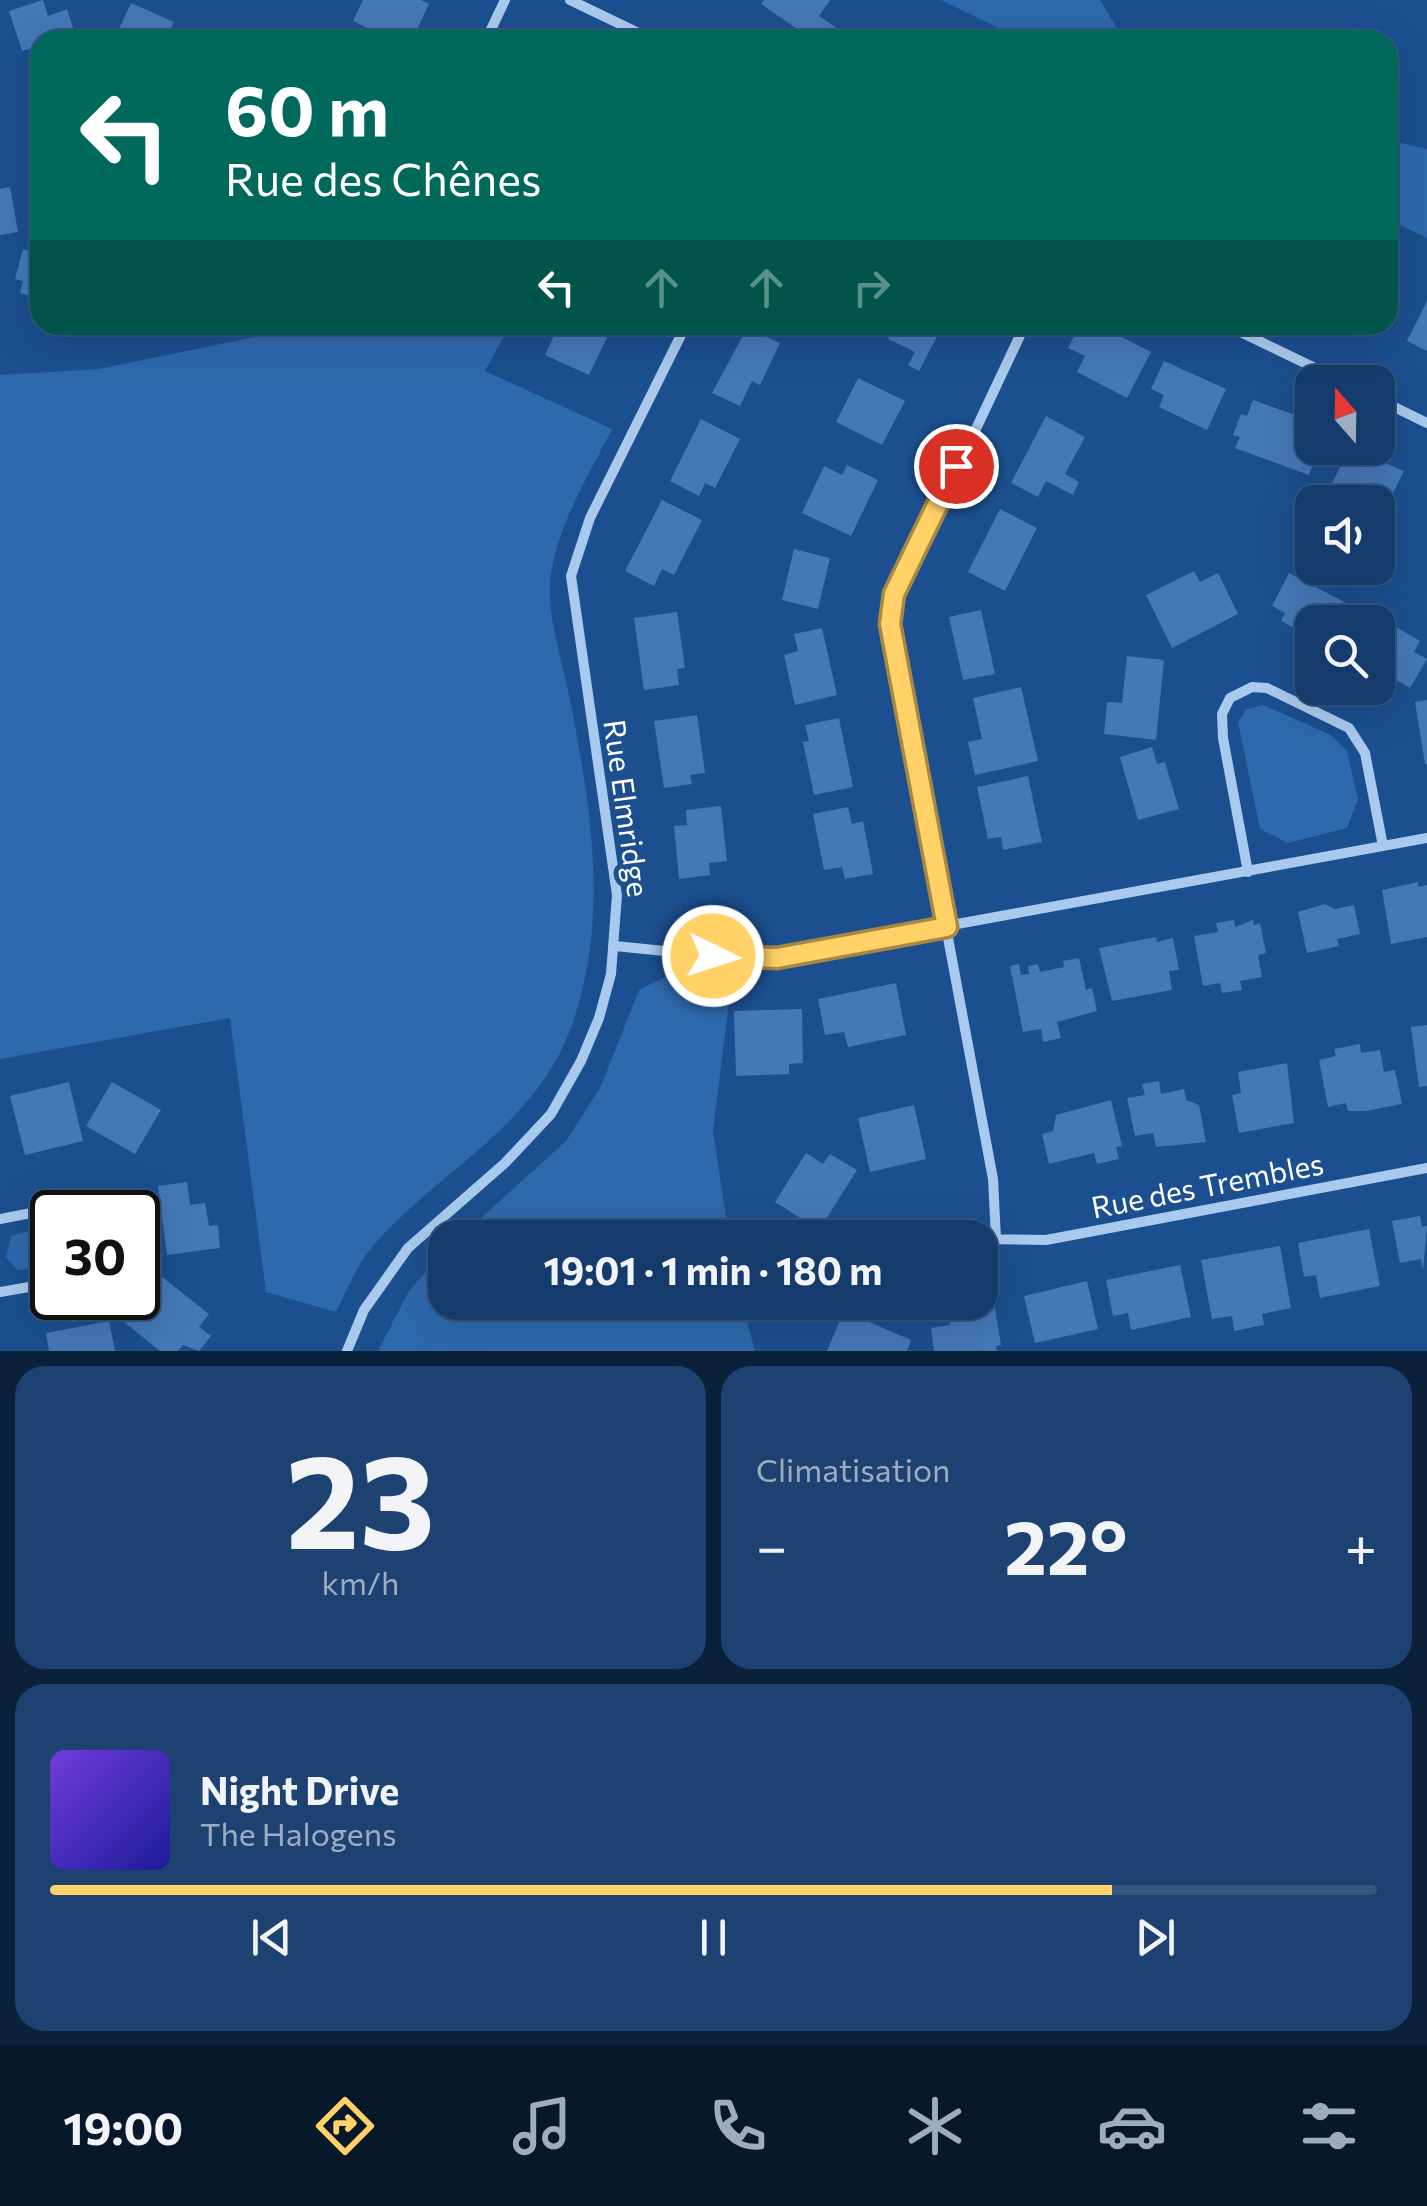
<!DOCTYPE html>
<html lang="fr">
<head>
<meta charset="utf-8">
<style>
  :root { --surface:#143b6b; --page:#1d4271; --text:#f1f3f6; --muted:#9dadc1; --line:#33557e; --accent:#ffd166 }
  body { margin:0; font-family:Commissioner,sans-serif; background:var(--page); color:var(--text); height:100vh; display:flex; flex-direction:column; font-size:38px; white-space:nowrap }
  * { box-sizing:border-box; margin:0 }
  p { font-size:32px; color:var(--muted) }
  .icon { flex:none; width:55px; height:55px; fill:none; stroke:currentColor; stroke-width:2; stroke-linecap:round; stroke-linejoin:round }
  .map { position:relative; height:1351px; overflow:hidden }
  .panel { display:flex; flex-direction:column; gap:15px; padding:15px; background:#0b203b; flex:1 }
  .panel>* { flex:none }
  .top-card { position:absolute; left:30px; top:30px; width:1368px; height:305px; border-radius:30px; box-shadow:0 10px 40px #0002,0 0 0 2px var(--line); background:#00695c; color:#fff; overflow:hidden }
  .needle { width:65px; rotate:340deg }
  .tools { position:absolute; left:1295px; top:365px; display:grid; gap:20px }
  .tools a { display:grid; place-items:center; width:100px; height:100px; border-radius:20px; background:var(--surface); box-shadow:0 10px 40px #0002,0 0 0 2px var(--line); font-size:50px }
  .speed { position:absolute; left:30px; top:1190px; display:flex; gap:20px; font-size:50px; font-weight:700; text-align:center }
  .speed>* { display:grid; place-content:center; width:130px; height:130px; border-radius:50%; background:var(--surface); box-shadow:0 10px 40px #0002,0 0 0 2px var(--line); line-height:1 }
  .speed .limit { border:5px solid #111; border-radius:15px; background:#fff; color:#111 }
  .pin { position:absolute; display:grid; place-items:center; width:85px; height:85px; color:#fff; margin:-42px; border:5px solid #fff; border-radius:50%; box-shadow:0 2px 10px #0007 }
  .me { position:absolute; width:110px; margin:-55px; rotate:94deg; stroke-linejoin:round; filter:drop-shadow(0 0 8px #0008) }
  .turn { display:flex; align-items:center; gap:35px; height:210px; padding:0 30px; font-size:45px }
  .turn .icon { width:130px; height:130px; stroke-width:2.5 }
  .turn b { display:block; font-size:70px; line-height:85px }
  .lanes { display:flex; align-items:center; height:95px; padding:0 30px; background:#0003; justify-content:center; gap:50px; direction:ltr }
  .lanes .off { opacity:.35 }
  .big { font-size:75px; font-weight:700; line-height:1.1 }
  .panel .card { flex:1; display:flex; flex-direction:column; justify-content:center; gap:15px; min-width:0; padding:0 35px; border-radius:30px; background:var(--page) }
  .panel .dial { align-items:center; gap:0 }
  .dial b { font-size:130px; line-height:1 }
  .song { display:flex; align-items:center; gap:30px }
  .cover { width:120px; height:120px; border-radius:15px; background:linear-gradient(135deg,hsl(260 70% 55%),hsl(240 70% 35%)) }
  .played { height:10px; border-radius:5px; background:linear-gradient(90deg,var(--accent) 80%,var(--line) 80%) }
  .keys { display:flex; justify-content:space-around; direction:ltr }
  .heat { display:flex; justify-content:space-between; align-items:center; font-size:55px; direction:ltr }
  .panel .tiles { flex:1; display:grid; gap:15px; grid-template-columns:1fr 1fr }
  .card:last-child { grid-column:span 2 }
  .trip { position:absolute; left:428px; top:1220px; width:570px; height:100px; border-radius:30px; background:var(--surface); box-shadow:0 10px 40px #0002,0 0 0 2px var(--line); font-weight:700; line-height:100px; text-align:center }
  .dock { display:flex; height:160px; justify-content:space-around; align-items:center; background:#08182b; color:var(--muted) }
  .dock .icon { width:70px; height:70px }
  .dock .active { color:var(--accent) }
  .dock b { font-size:45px; color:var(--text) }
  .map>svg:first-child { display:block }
</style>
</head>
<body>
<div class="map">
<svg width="1427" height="1351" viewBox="0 0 1427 1351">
  <rect width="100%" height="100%" fill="#1b4f8f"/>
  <!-- green -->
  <path fill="#2e69ad" d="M941,0h159l24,40h-101z
    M1388,140l39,9v89l-39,-19z
    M313,325h197l-25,46 127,58c-22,44 -51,90 -60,139 -8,40 9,87 17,127 21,106 40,216 6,321 -34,107 -127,148 -197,224 -19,20 -30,48 -42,72l-70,-20 -36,-274 -230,41v-684l99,-6z
    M1263,705l68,30 16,16 11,49 -11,28 -59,15 -28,-14 -22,-107 9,-13z
    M666,971l66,6 -19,154 16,106h-269l106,-96 35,-55 38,-96 26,-13z
    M52,1224v43l-35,3 -11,-13 5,-21z
    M445,1250v52l297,1 13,48h-377l31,-60z"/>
  <!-- building -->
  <path fill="#4478b7" d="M43,0l5,16 19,-7 10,31h-37v13l-9,3 -2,-7 -7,2 -13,-40z
    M363,0h58l8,4 -17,36h-20l-39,-19z
    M764,0h66l-11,16 19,13 -8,11h-30l-4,-3 4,-6 -39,-27z
    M131,3l43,19 -8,18h-52z
    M10,187l8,45 -18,3v-46z
    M23,249l17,5v45l-20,-6 3,-12 -8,-2z
    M1427,301v50l-20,-10z
    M559,325h54l-24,50 -44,-20z
    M895,325h48l-24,46 -11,-6 7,-13 -27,-13z
    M1080,325h18l53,27 -24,46 -50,-26 8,-16 -17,-8z
    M747,328l33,15 -20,42 -8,-4 -12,25 -28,-13z
    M1164,361l62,28 -19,41 -48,-23 5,-12 -13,-6z
    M858,378l47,23 -23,44 -46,-23z
    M1253,400l59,21v27h7l-10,27 -74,-27 5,-11 -7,-2 8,-21 6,2z
    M1046,416l39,21 -20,37 14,8 -6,13 -27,-14 -8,16 -27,-14z
    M701,419l39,20 -25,49 -10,-5 -6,13 -29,-15z
    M1350,448l54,23 -23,46 -3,-15h-27l-23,-11z
    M847,465l31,15 -27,56 -49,-23 22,-47 18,9z
    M662,500l40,20 -28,55 -12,-6 -8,17 -29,-15z
    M1000,509l37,19 -32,63 -37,-19z
    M794,549l36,9 -12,51 -36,-9z
    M1194,571l6,11 18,-9 20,41 -66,34 -26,-53z
    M1289,573l61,32 -9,17h-29v15l-31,-16 4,-8 -13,-7z
    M981,610l14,64 -32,6 -14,-63z
    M677,612l8,56 -8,1 2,16 -35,5 -10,-72z
    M1372,613l48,28 -6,11 13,7 -17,29 -32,-19v-47h-12z
    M822,628l15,67 -42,10 -11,-50 14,-4 -4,-17z
    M1127,656l37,4 -8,80 -52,-6 3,-32 15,1z
    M1021,687l17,74 -63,14 -7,-33 14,-3 -9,-41z
    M1427,700v64h-2l-10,-62z
    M697,715l8,58 -15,2 2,9 -28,4 -10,-67z
    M839,718l14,69 -39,8 -11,-53 6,-1 -4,-16z
    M1152,747l5,17 8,-2 14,47 -41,11 -18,-63z
    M1028,776l14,66 -39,8 -2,-13 -13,2 -11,-52z
    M721,806l6,55 -18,2 1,12 -31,4 -5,-53 13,-1 -1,-15z
    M848,807l4,17 11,-3 10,53 -28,5 -3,-12 -18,3 -11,-56z
    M1418,882v5l9,-2v52l-36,7 -9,-54z
    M1325,904l10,5 19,-4 6,29 -23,5 2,7 -32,7 -9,-41z
    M1234,920l1,7 18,-7 1,5 6,-2 6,30 -8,2 4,22 -22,4 2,9 -20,3 -2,-10 -17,3 -9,-50 24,-4 -2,-9z
    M1156,937l1,5 16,-4 6,32 -10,1 3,19 -60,11 -13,-53z
    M1079,958l7,32 6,-2 5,23 -40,11 4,16 -18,4 -2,-13 -18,3 -13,-66 9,-2 2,11 8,-1 -1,-8 10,-2 2,8 24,-5 -1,-6z
    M896,983l10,52 -58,12 -4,-15 -19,3 -7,-36z
    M802,1009l1,54 -14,1v10l-53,2 -2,-65z
    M1427,1025v61l-8,1 -8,-60z
    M1360,1044l1,9 19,-3 4,22 11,-2 7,34 -36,7h-18l-2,-8 -18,4 -9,-47 17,-4 -2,-7z
    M1287,1063l7,60 -55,10 -7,-38 9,-2 -3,-21z
    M1159,1081l2,13 23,-5 2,11 13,5 7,37 -50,5 -3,-14 -18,3 -8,-38 18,-3 -3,-11z
    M69,1082l14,59 -58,14 -15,-59z
    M112,1082l49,28 -26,44 -49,-28z
    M1111,1100l11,46 -6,1 3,12 -22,5 -3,-11 -45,11 -7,-30 11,-3 3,-16z
    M914,1105l12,54 -56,13 -12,-54z
    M806,1153l17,11 7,-10 27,16 -38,60 -44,-28z
    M187,1182l3,23 15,-2 4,23 9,-1 2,23 -53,7 -9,-69z
    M1420,1216l2,11 5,-1 -4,45 -2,-12 -21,4 -8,-42z
    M1369,1229l11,57 -60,12 -4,-23 -12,2 -6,-34z
    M1280,1246l11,62 -29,6 2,11 -30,6 -2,-15 -20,3 -11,-59z
    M1180,1265l11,52 -60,13 -3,-17 -15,3 -7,-36z
    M161,1276l48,38 -10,13 12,9 -12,15 -16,-6 -5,6h-18l-36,-29z
    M1087,1281l11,48 -63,14 -11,-47z
    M792,1302h43l1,4 -42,8z
    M995,1308l6,37 -5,1 1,5h-63l-3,-23 19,-3 -1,-10z
    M844,1311l67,29 -4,11h-80z
    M109,1321l6,30h-66l-3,-18z"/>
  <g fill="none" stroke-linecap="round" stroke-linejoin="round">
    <!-- minor -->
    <path stroke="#a9c9ee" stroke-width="10" d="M570,0l83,40
      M486,40l19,-40
      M1226,325l118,57
      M1378,399l49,24
      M1248,872l-25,-134 -1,-24 8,-16 22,-11 15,1 82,40 16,25 18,93
      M615,946l128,13 34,-2 650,-119
      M0,1219l72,-14 22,7
      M980,1239l66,1 381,-72
      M996,1239l-3,-60 -101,-541 -1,-29 134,-284
      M0,1292l52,-9
      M347,1351l17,-41 44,-62 97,-85 46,-49 30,-53 18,-43 12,-44 6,-79 -46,-319 19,-58 96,-193"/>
  </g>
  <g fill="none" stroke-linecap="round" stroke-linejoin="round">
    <defs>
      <path id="route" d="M713,956l64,2 170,-31 -57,-303 4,-30 62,-128"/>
    </defs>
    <!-- route casing -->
    <use href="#route" stroke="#a68842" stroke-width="25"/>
    <!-- route -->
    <use href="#route" stroke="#ffd166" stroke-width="18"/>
  </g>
  <g text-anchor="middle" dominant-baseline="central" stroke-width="10" stroke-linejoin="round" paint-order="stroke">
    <!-- street labels -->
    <g font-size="30" fill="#fff" stroke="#1b4f8f">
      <text transform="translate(628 808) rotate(82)">Rue Elmridge</text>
      <text transform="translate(1207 1184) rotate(-11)">Rue des Trembles</text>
    </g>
  </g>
</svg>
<div class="tools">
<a><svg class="needle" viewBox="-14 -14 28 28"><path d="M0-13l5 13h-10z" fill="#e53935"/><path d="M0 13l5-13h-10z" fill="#9dadc1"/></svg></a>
<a><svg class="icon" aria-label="sound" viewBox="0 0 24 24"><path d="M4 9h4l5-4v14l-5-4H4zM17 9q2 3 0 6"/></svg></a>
<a><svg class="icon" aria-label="search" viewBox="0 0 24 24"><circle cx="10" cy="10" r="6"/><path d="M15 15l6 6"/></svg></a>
</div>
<div class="speed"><div class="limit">30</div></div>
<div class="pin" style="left:956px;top:466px;background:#d93025"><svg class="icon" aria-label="arrive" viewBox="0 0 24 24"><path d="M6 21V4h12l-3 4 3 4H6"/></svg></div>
<svg class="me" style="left:713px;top:956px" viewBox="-20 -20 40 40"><circle r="17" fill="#ffd166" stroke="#fff" stroke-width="3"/><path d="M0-11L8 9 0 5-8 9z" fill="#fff"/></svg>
<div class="trip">19:01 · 1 min · 180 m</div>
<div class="top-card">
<div class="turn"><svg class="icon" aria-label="left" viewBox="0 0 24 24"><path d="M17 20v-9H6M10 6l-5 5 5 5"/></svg><div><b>60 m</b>Rue des Chênes</div></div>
<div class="lanes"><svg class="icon" aria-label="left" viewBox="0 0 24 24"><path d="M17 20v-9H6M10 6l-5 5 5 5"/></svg><svg class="icon off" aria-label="ahead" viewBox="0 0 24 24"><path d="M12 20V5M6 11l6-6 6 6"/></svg><svg class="icon off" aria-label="ahead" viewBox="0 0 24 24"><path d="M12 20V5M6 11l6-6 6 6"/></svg><svg class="icon off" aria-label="right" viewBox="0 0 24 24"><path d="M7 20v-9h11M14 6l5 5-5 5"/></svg></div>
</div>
</div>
<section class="panel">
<div class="tiles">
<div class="card dial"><b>23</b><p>km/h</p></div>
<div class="card"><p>Climatisation</p>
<div class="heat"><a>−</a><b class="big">22°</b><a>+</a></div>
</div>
<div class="card">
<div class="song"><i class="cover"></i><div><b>Night Drive</b><p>The Halogens</p></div></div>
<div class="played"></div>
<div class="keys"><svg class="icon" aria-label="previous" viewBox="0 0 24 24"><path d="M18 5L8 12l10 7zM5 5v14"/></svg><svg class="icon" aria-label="pause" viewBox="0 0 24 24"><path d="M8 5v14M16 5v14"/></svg><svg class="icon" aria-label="next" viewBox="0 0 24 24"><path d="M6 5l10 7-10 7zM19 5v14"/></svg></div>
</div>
</div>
</section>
<nav class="dock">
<b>19:00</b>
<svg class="icon active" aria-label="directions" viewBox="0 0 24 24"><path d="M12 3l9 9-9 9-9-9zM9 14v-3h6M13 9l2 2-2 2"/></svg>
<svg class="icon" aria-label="music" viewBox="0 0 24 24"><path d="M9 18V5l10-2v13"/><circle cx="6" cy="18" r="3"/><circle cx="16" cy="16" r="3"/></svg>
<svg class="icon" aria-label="phone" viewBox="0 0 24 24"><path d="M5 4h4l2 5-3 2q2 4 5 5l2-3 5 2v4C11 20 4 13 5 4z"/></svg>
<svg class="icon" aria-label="climate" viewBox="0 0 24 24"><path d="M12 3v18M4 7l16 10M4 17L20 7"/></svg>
<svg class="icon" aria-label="car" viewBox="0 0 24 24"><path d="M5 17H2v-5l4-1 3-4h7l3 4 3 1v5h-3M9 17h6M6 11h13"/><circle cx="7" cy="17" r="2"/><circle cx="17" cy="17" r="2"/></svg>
<svg class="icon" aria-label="filters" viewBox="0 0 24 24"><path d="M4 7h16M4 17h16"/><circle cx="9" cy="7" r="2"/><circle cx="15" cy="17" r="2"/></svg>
</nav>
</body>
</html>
